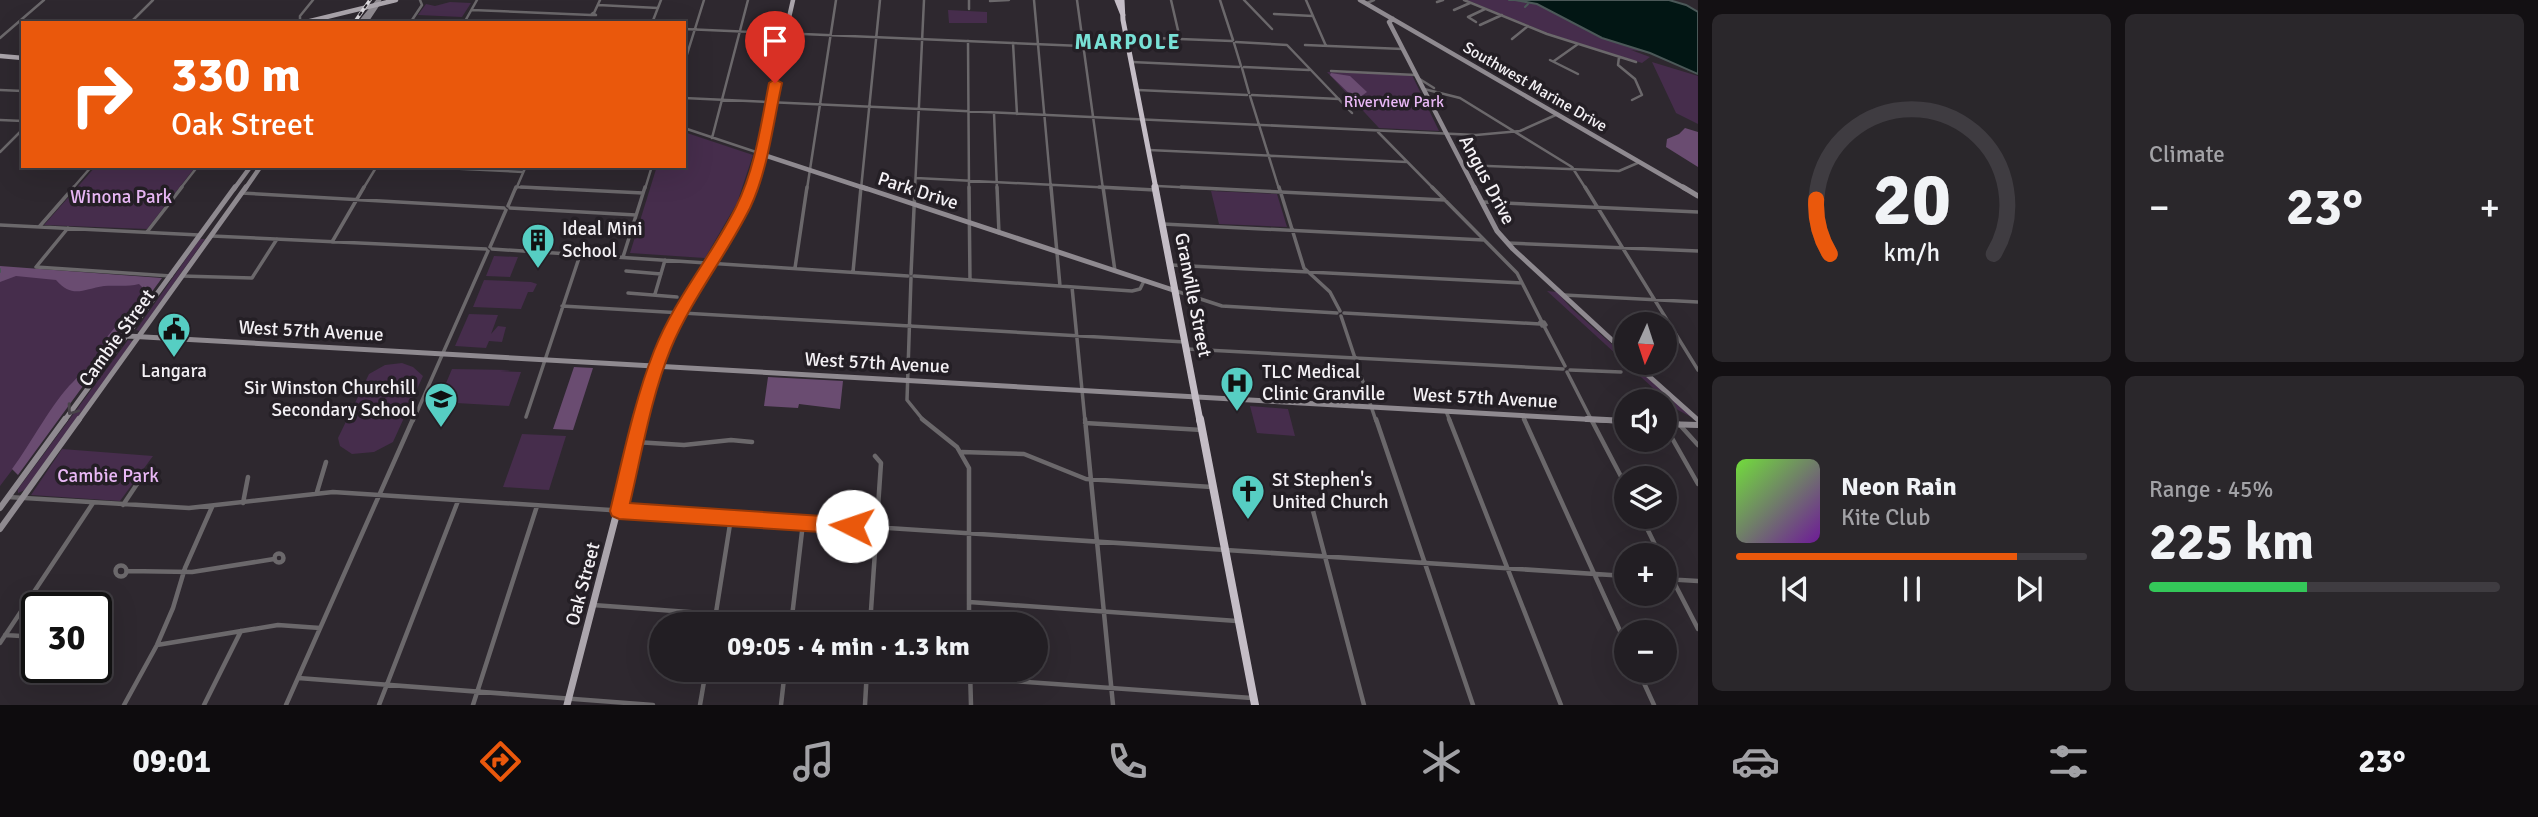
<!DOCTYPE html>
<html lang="en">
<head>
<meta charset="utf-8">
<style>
  :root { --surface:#221e23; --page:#2a272b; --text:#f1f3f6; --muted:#a2a2a6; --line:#3f3c41; --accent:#ea580c }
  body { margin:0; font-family:Signika,sans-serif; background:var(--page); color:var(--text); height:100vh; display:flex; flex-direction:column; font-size:26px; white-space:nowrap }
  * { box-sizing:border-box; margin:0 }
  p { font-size:23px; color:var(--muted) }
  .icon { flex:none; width:38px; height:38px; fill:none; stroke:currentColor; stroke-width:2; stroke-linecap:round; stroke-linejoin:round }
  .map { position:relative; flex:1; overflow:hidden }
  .drawer { display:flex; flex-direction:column; gap:14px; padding:14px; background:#131013; width:840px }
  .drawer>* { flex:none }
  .hud { position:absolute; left:21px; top:21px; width:665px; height:147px; border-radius:0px; box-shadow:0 7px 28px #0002,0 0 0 2px var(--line); background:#ea580c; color:#fff; overflow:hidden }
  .needle { width:46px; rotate:183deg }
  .buttons { position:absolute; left:1614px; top:312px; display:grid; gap:14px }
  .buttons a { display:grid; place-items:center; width:63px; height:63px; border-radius:50%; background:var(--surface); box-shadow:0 7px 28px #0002,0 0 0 2px var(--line); font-size:35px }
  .speed { position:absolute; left:21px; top:592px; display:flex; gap:14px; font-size:35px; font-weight:700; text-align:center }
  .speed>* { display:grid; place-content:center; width:91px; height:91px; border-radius:50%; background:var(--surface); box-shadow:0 7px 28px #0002,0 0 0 2px var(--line); line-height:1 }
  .speed .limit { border:4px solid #111; border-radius:10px; background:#fff; color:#111 }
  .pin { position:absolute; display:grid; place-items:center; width:60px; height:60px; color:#fff; margin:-72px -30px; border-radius:50% 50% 50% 0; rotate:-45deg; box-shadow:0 0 7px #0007 }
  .pin .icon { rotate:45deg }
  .me { position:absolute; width:77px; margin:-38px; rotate:274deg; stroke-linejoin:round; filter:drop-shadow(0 0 5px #0008) }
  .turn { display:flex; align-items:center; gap:24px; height:147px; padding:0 35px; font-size:32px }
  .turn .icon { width:91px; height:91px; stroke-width:2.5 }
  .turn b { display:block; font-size:49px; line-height:60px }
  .big { font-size:52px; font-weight:800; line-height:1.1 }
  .drawer .tile { flex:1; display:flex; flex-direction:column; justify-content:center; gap:10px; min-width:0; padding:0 24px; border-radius:10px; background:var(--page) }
  .drawer .dial { align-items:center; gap:0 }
  .dial svg { height:182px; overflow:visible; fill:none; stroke:var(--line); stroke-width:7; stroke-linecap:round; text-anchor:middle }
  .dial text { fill:var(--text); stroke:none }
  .song { display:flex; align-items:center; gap:21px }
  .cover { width:84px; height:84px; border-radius:10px; background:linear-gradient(135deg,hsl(100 70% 55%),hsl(280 70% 35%)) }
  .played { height:7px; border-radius:4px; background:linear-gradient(90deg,var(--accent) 80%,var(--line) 80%) }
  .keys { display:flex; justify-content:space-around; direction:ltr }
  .heat { display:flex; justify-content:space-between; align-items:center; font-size:38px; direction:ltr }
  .charge { height:10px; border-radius:5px; background:linear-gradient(90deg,#34c759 45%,var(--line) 0) }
  .drawer .tiles { flex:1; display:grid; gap:14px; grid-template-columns:repeat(2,1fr) }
  .trip { position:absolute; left:649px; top:612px; width:399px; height:70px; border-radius:35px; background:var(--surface); box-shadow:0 7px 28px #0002,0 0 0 2px var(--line); font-weight:800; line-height:70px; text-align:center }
  .dock { display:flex; height:112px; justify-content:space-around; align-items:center; background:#0e0c0e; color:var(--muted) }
  .dock .icon { width:49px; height:49px }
  .dock .selected { color:var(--accent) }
  .dock b { font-size:32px; color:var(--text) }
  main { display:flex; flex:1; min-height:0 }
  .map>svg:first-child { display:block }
</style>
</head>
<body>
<main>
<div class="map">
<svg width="1698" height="705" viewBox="0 0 1698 705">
  <rect width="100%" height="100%" fill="#2e282f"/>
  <!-- green -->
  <path fill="#462d4c" d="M1467,0h70l109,52 -15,-2 19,7 -8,6 -92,-29z
    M450,2l21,1 -9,14 -44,-2 8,-11 9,2z
    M948,10l39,2v11h-38z
    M1652,62l46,14v48l-22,-11z
    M1327,72l85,3 27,56 -60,-3z
    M684,132l69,23 -16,48 -32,55 -75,-5 27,-87h27z
    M96,166h100l-49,63 -103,-4z
    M1211,191l66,3 10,33 -68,-3z
    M200,239h5l-65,92 -4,-1z
    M494,256l24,1 -8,20 -24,-1z
    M0,273l156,6 -156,207z
    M484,280l47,2 6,2 -4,8h-5l-7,17 -48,-2z
    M1547,291l10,1 14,16 45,40 2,6 8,3v5h6l61,56 -17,-9z
    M469,314l29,1 -7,19 7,-8 8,1 -4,15 -13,-1 -3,7 -31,-2z
    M128,340l5,1 -108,149 -7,3v-4z
    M402,363l11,4 10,9 -30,66 -19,10 -22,2 -12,-8 -2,-8 31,-64 16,-9z
    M452,369l60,1 -12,1 21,1 -12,34 -71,-4z
    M1250,406l38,3 7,27 -38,-3z
    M522,434l44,2 -17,54 -46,-3z
    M62,449l91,7 -33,45 -89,-6z"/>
  <!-- forest -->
  <path fill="#6a4c71" d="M1331,73l19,3 17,16 -11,8 -26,-25z
    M1685,128l13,4v35l-32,-20 1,-8 12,-5z
    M0,266l162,12 -144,197 -6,-6c18,-24 41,-68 61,-87 11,-12 31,-27 33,-44l40,-47 -7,-7c-12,3 -23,1 -35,2 -21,3 -31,13 -48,-6l-40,-4 -16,6z
    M574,367l19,1 -20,62 -20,-1z
    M768,377l75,4 -3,28 -41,-5 -1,4 -34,-2z"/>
  <!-- water -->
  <path fill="#021614" stroke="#4b5858" stroke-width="2" d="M1515,0h154l17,5 12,7v62l-48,-21 -48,-15 -65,-34z"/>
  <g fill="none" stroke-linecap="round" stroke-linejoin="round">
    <!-- stream -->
    <path stroke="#4b5858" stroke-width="2" d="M1509,0h6
      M1525,7l3,-3
      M0,269v3"/>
    <!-- street-far2 -->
    <path stroke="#6b686b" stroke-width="2.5" d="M969,0v9
      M1034,0l17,189
      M1077,0l26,189
      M1171,0l9,39
      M1220,0l13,40
      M1244,0l28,29
      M1306,0l20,46
      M1464,0l83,34 89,28
      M990,1l19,-1
      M1437,2l6,-2
      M1367,3l7,-3
      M598,5l60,3
      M472,10l119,5
      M1454,10l16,-7
      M593,13l3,2h-5z
      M594,13l6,-13
      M1274,14l39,2
      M1476,22l-8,-5 17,-8
      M130,23l23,-23
      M300,23v-7l13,-16
      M410,23l12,-18 -2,-5
      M464,23l13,-23
      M652,23l9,-23
      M1480,25l22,-10
      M684,29l445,19
      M1127,37l105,4
      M0,38l44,-38
      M1512,39l16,-13
      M968,41l1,148
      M1236,42l51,3 65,68
      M1013,43l4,71
      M1234,43l7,23
      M1305,45l98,4
      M1619,57l-1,8 17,14 7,16 -10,5
      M1550,60l28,14
      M1554,61l24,-17
      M1132,62l107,5
      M684,64l20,-64
      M1244,67l65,3
      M1242,68l7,25
      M1331,71l85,4
      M1418,78l16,10
      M1424,89l36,9 112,69 14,22
      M0,90l23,1
      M1138,90l109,5
      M1252,95l87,4
      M1250,96l29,93
      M684,98l792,37 44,-4 38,-17
      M994,113l3,76
      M0,120l23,1
      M684,128l75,25
      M1378,132l56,57
      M712,138l36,-138
      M1149,150l258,12
      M0,152l23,-23
      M1462,165l157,6 21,-9
      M403,166l120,6
      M916,178l218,11
      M1157,186l60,3
      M517,187l40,2
      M72,189l20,-23
      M180,189l18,-23
      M363,189l14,-23
      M516,189l10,-23
      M645,189l7,-23
      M807,189l29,-189
      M861,189l19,-189
      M915,189l9,-189"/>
    <!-- street-far1 -->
    <path stroke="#6b686b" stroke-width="3.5" d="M521,187l122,6
      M969,187l1,93
      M997,187l2,46
      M1051,187l9,99
      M1099,187l56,3
      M1103,187l12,84
      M1181,187l264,13
      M1279,187l25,81 26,24 10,19
      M1432,187l85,86 25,49
      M1585,187l113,183
      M241,193l263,15
      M1483,202l215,10
      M508,206l8,-19
      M510,208l126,7
      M1163,224l321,16
      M0,225l199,10
      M39,227l35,-40
      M68,228l-32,39 135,9
      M147,232l35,-45
      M212,236l274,13
      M332,242l32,-55
      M1508,243l190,8
      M490,247l16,-37
      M492,249l416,27
      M623,257l22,-70
      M1171,265l351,18
      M795,268l12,-81
      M626,271l35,3
      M853,272l8,-85
      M911,274l4,-87
      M182,276l70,2 25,-39
      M914,276l218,15 8,-2 4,-8
      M911,278l-4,122 17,21
      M1072,287l13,134
      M1176,291l46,15 115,7
      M628,293l49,4
      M655,294l10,-34
      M1564,295l134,7
      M562,306l623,36
      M1344,313l196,11
      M1341,316l35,105
      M1540,322h4l2,3 -4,1z
      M1544,326l21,40
      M1187,349l376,20
      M1570,370l51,2
      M1567,372l25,49
      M1446,411l4,10
      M1523,416l2,5
      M526,417l54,-162
      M413,421l75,-170"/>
    <!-- street -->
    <path stroke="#6b686b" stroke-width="4.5" d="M922,419l35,28 12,21v157
      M1085,419l28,286
      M1376,419l97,286
      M1449,419l112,286
      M1524,419l102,225
      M1591,419l35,67
      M1085,423l117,7
      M1664,424l34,60
      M1679,424l19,21
      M635,442l49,3 47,-5 21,2
      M962,452l62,2 62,25 126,8
      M317,492l9,-30
      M8,497l181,11 144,-16 1293,84
      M243,503l5,-26
      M123,505l20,-30
      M1312,507l52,198
      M1641,516l19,39
      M274.5 558a4.5 4.5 0 1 1 9 0a4.5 4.5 0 1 1-9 0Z
      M1664,563l34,66
      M115.5 571a5.5 5.5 0 1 1 11 0a5.5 5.5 0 1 1-11 0Z
      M127,571l65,1 82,-13
      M1664,579l34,2
      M969,602l268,19
      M593,605l123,9
      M714,625l17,-107
      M791,625l12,-102
      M870,625l11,-162 -6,-7
      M5,635l32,2
      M0,643l93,-140
      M157,645l121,-20 42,3
      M970,670l1,35
      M1638,670l16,35
      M298,678l355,27
      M970,678l282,20
      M124,705l33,-60 16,-37 12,-40 27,-61
      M204,705l37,-74
      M286,705l127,-286
      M379,705l79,-204
      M473,705l64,-199
      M700,705l6,-35
      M781,705l4,-35
      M865,705l2,-35"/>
    <!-- secondary-far2 -->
    <path stroke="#8f8a90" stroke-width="4.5" d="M1360,0l326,189
      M1393,19l-4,3 86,167
      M360,23l19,-23
      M365,23l12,-18
      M761,154l106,35
      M234,189l17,-23
      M245,189l16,-23"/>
    <!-- secondary-far1 -->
    <path stroke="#8f8a90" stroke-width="5" d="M862,187l314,104
      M1474,187l23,44 16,18 113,104
      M1683,187l15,9
      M127,336l1491,85
      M1633,362l65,58
      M64,421l171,-234
      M78,421l168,-234"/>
    <!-- secondary -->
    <path stroke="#8f8a90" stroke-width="6" d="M1587,419l39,2
      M1664,424l34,1
      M0,508l65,-89
      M0,529l79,-110"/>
    <!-- primary-far2 -->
    <path stroke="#aba5ac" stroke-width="4.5" d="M302,23l94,-23
      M0,56l23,2
      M750,189l43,-189"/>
    <!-- primary-far1 -->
    <path stroke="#aba5ac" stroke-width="6" d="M641,421l22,-71 25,-53 45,-70 18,-40"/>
    <!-- primary -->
    <path stroke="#aba5ac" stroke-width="7" d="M567,705l74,-286"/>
    <!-- highway-far2 -->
    <path stroke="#c4bdc6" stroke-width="5" d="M1117,0l6,15
      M1122,0l1,20 33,169"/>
    <!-- highway-far1 -->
    <path stroke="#c4bdc6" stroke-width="7" d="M1155,187l45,234"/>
    <!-- highway -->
    <path stroke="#c4bdc6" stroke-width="8" d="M1200,419l55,286"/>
    <defs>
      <path id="rail" d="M354,23l16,-23"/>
    </defs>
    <!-- rail casing -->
    <use href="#rail" stroke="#dad7db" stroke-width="3.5"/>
    <!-- rail -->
    <use href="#rail" stroke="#241f25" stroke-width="2" stroke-dasharray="4.5" stroke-linecap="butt"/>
  </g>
  <!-- one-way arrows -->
  <defs><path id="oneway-chevron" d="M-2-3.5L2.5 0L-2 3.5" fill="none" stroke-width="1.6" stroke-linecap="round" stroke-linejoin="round" transform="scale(1.75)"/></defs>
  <use stroke="#49444a" href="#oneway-chevron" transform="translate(72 410) rotate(126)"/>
  <!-- route -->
  <path fill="#ea580c" stroke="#983908" stroke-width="2" d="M775,79l7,4c-9,41 -14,87 -32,125 -24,48 -58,90 -79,140 -20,49 -29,104 -41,155l222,15 6,2 3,6 -3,6 -6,2 -233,-15 -7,-3 -2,-5c13,-54 24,-109 44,-160 21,-53 57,-94 82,-144 19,-38 25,-83 33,-124z"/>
  <!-- icons -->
  <defs>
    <symbol id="building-pin" viewBox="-11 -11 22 30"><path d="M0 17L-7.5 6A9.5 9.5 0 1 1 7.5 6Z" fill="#56cec3" stroke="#241f25"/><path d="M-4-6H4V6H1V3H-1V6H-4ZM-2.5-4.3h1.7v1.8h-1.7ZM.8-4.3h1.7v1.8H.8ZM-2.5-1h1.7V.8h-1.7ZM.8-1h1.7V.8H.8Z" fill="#111"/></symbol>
    <symbol id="civic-pin" viewBox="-11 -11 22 30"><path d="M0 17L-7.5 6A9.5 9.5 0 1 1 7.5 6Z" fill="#56cec3" stroke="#241f25"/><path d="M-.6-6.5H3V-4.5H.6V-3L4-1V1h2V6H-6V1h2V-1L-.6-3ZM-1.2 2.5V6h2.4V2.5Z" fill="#111"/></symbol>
    <symbol id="hospital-pin" viewBox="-11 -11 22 30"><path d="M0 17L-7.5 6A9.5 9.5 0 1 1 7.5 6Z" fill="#56cec3" stroke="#241f25"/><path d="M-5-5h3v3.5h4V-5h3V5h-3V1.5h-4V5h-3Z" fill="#111"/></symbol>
    <symbol id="school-pin" viewBox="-11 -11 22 30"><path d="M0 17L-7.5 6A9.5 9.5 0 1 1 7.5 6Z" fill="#56cec3" stroke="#241f25"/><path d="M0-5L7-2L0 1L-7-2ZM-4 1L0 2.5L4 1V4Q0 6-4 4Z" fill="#111"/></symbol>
    <symbol id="church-pin" viewBox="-11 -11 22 30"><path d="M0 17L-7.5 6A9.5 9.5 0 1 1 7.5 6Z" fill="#56cec3" stroke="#241f25"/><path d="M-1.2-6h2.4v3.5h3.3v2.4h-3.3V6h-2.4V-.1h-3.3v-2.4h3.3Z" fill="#111"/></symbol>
  </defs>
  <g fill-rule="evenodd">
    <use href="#building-pin" x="519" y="221" width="38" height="52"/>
    <use href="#civic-pin" x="155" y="310" width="38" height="52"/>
    <use href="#hospital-pin" x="1218" y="364" width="38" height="52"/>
    <use href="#school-pin" x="422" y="380" width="38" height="52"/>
    <use href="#church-pin" x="1229" y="472" width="38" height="52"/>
  </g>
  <g text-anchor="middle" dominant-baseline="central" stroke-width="7" stroke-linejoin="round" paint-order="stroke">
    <!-- far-street labels -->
    <g font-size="16" fill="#f4f1f5" stroke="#241f25">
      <text transform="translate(1535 87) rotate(30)">Southwest Marine Drive</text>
    </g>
    <!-- far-park labels -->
    <g font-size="16" fill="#e9b8f6" stroke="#241f25">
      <text x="1394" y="102">Riverview Park</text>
    </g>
    <!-- street labels -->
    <g font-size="19" fill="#f4f1f5" stroke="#241f25">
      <text transform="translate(1487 180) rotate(62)">Angus Drive</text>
      <text transform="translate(918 191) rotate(18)">Park Drive</text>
      <text transform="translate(1193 295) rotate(79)">Granville Street</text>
      <text transform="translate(311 331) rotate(3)">West 57th Avenue</text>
      <text transform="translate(117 338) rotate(-54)">Cambie Street</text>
      <text transform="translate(877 363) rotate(3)">West 57th Avenue</text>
      <text transform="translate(1485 398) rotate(3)">West 57th Avenue</text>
      <text transform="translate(583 584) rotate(-75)">Oak Street</text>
    </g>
    <!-- park labels -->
    <g font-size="19" fill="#e9b8f6" stroke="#241f25">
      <text x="121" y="197">Winona Park</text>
      <text x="108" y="476">Cambie Park</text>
    </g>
    <!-- poi labels -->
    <g font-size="19" fill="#f4f1f5" stroke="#241f25" text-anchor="start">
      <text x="562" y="229">Ideal Mini<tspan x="562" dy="22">School</tspan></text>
      <text x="174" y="371" text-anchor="middle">Langara</text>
      <text x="1262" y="372">TLC Medical<tspan x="1262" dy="22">Clinic Granville</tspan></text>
      <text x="416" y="388" text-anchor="end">Sir Winston Churchill<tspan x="416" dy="22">Secondary School</tspan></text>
      <text x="1272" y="480">St Stephen's<tspan x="1272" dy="22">United Church</tspan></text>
    </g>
    <!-- far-district labels -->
    <g font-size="21" font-weight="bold" letter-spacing="2" fill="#78e1d6" stroke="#241f25">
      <text x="1128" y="42">MARPOLE</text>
    </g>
  </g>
</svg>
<div class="buttons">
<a><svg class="needle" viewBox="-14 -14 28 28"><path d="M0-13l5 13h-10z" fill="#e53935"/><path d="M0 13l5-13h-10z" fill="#a2a2a6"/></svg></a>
<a><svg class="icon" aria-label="sound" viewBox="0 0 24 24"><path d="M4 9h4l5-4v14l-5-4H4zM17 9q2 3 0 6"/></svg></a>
<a><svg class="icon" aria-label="layers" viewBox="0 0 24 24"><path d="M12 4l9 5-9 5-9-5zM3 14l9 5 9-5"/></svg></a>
<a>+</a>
<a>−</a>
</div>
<div class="speed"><div class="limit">30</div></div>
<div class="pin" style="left:775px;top:83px;background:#d93025"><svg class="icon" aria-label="arrive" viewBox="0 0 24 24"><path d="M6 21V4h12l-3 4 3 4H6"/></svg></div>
<svg class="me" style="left:852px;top:526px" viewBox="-20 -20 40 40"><circle r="19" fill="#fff"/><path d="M0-13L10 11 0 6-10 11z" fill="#ea580c"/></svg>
<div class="trip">09:05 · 4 min · 1.3 km</div>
<div class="hud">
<div class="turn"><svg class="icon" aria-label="right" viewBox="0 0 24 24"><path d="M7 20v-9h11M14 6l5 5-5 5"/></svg><div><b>330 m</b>Oak Street</div></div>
</div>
</div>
<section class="drawer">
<div class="tiles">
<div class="tile dial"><svg viewBox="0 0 100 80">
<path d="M14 69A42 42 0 1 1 86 69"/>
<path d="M14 69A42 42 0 0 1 8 45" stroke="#ea580c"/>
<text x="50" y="56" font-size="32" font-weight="700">20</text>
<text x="50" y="72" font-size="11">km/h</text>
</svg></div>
<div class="tile"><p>Climate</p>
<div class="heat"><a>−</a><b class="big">23°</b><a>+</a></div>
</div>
<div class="tile">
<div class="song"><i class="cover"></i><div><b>Neon Rain</b><p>Kite Club</p></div></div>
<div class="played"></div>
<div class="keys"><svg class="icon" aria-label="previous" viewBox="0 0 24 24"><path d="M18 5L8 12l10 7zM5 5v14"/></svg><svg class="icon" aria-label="pause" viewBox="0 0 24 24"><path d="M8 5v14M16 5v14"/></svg><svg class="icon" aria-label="next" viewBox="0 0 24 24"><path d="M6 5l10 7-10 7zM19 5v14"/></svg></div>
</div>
<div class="tile"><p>Range · 45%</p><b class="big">225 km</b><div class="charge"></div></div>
</div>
</section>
</main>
<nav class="dock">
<b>09:01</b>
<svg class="icon selected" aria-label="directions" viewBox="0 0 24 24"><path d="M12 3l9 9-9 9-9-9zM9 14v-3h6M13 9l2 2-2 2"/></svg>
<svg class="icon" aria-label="music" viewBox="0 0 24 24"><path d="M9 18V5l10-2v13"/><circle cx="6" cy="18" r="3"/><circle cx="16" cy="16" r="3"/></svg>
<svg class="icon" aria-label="phone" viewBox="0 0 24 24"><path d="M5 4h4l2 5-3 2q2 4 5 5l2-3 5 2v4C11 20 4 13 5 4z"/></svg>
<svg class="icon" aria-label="climate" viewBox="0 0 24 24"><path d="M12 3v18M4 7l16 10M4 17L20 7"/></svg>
<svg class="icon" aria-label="car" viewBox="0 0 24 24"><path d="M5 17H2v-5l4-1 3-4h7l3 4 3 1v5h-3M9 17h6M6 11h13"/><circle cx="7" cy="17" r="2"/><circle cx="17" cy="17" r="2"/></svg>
<svg class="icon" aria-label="filters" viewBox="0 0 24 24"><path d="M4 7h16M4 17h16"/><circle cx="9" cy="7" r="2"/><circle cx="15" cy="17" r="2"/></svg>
<b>23°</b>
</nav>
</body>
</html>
